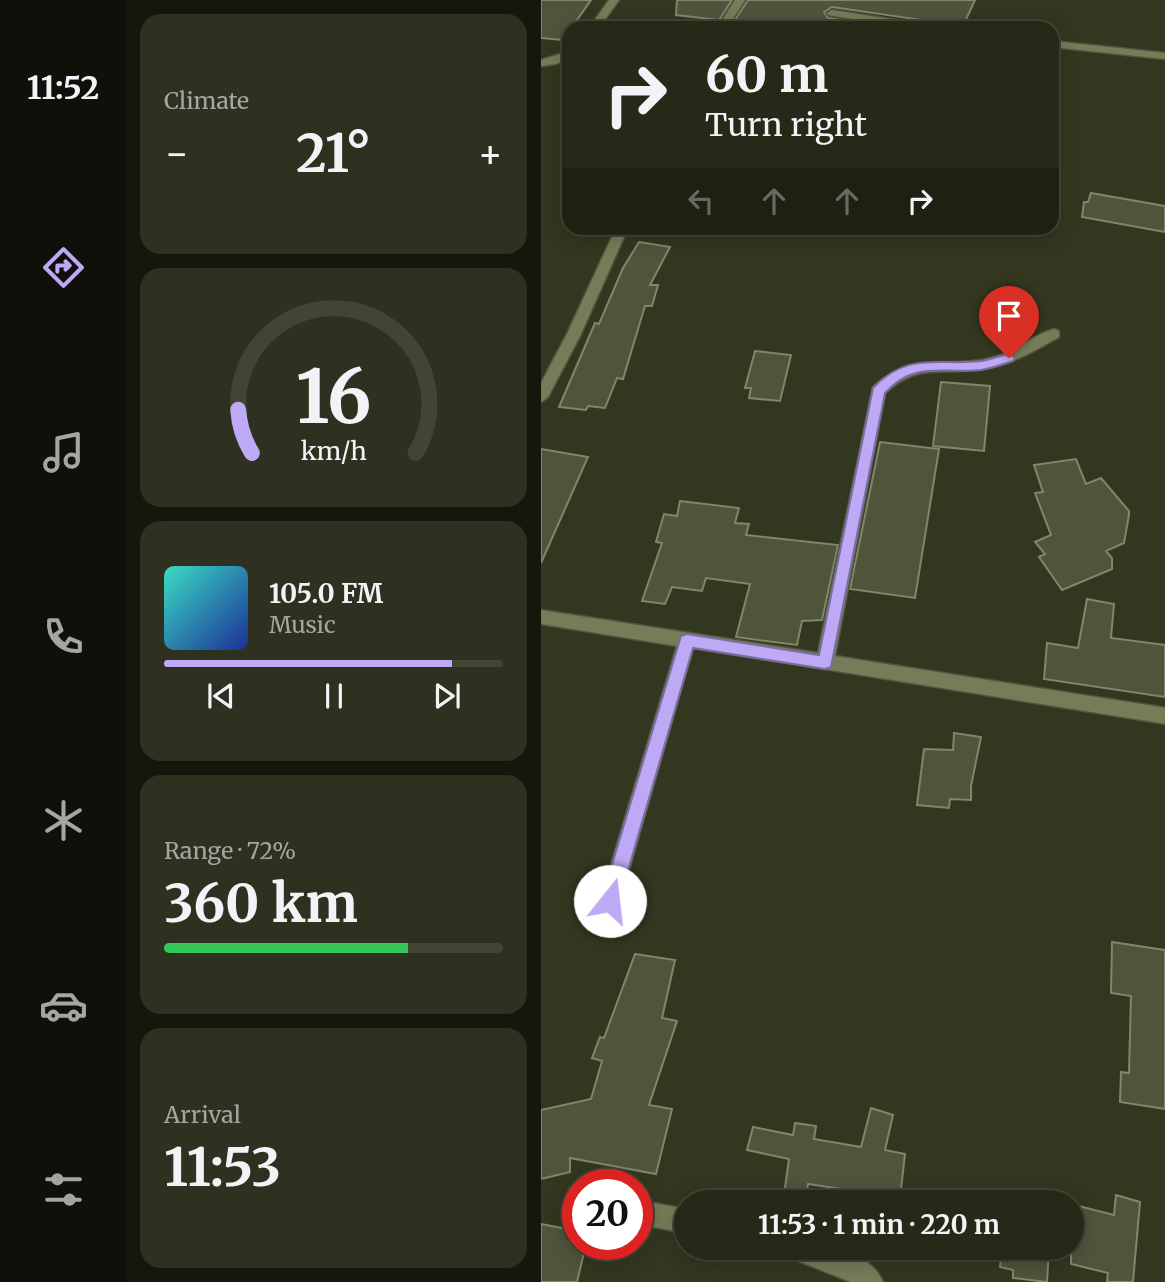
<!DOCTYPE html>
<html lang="en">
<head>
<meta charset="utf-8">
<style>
  :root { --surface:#262917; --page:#2e3120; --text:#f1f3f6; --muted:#a4a6a1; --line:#424536; --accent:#bda9f5 }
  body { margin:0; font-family:Merriweather,serif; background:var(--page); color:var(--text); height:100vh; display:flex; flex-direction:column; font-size:26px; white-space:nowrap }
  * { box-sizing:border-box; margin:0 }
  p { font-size:23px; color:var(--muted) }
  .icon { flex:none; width:38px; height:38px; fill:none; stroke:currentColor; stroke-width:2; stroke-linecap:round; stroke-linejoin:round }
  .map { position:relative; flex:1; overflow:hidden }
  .details { display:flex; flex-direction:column; gap:14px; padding:14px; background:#15170d; width:415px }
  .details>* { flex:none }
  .hud { position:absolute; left:21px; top:21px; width:497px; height:214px; border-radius:21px; box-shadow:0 4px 18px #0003,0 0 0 2px var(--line); background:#262917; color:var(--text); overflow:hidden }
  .speed { position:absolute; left:21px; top:1169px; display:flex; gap:14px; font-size:35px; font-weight:700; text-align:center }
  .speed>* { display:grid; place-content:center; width:91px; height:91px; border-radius:50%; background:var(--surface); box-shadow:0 4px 18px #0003,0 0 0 2px var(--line); line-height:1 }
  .speed .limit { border:10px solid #d22; background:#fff; color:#111 }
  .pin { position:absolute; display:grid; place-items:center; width:60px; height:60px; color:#fff; margin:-72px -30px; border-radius:50% 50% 50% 0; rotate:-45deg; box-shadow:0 0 7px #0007 }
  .pin .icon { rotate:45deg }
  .me { position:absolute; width:77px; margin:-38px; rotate:16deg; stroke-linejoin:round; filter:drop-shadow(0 0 5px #0008) }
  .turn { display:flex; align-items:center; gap:24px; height:147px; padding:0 28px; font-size:32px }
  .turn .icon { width:91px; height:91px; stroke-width:2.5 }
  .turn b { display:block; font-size:49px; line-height:60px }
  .lanes { display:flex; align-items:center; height:66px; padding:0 28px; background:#0003; justify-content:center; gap:35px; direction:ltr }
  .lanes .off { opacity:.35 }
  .big { font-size:52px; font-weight:700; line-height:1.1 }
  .details .widget { flex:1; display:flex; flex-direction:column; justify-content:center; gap:10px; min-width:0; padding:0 24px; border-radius:21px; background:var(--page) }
  .details .dial { align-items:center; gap:0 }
  .dial svg { height:182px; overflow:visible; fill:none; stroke:var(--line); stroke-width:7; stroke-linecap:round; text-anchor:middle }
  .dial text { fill:var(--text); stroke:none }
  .song { display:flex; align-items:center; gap:21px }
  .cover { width:84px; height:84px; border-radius:10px; background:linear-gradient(135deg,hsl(170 70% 55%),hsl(230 70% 35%)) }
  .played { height:7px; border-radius:4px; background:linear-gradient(90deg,var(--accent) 85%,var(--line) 85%) }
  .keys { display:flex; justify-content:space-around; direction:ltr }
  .heat { display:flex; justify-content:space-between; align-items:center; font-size:38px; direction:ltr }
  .charge { height:10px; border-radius:5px; background:linear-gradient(90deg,#34c759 72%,var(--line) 0) }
  .trip { position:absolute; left:133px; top:1190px; width:410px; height:70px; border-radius:35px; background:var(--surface); box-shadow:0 4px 18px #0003,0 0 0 2px var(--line); font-weight:700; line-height:70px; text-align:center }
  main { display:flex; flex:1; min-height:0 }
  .tabs { display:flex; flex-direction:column; width:126px; justify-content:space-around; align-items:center; background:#0f1009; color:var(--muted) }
  .tabs .icon { width:49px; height:49px }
  .tabs .on { color:var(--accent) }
  .tabs b { font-size:32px; color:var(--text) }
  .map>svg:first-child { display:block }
</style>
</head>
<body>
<main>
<nav class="tabs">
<b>11:52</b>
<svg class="icon on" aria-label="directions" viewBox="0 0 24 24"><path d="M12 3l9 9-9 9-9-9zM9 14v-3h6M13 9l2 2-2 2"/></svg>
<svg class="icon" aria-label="music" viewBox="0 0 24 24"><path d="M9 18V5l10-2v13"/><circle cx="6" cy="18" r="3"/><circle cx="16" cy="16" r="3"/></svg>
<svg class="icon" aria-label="phone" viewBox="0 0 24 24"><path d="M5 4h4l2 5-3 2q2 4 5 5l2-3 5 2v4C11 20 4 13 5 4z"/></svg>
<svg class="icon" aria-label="climate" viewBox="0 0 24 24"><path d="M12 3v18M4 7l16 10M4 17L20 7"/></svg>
<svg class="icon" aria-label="car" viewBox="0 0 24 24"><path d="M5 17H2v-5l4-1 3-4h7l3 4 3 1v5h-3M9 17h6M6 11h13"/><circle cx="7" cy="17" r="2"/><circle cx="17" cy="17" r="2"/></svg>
<svg class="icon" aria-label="filters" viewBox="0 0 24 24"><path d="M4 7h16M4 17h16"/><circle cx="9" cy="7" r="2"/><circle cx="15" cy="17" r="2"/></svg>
</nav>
<section class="details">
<div class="widget"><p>Climate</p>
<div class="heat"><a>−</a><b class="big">21°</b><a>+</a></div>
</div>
<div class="widget dial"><svg viewBox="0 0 100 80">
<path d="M14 69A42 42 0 1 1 86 69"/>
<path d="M14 69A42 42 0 0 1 8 50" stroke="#bda9f5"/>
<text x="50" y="56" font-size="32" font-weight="700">16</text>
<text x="50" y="72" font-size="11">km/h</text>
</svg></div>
<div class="widget">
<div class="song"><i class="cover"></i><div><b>105.0 FM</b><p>Music</p></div></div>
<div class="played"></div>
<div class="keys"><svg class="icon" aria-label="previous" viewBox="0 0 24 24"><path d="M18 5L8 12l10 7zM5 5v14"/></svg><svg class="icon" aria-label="pause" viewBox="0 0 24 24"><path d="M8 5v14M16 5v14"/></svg><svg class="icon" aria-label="next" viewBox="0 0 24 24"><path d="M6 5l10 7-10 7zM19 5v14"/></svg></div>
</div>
<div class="widget"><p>Range · 72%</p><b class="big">360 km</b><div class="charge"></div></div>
<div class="widget"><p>Arrival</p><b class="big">11:53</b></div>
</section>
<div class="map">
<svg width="625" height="1282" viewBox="0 0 625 1282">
  <rect width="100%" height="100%" fill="#33371f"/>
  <!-- building -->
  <path fill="#50543b" stroke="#81866b" stroke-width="2" d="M0,0h50l-28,40 -22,-2z
    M136,0h55l-13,20 -43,-5z
    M207,0h227l-12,26 -131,-19 -8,5 4,6 64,10 -161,-2z
    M550,193l74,13v26l-83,-15 2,-15h4z
    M98,242l31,5 -20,38h8l-6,21h-7l-22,73 -6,-1 -12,30 -17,-2 -2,4 -27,-3 36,-84 4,1 24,-56z
    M214,351l36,4 -11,46 -31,-3 2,-10h-6z
    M400,382l49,4 -6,65 -51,-5z
    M339,442l59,7 -24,149 -65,-9z
    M0,449l47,8 -47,106z
    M535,459l10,25 15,-6 28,33v4l-5,28 -18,8 6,7v11l-50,21 -23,-33 6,-3 -10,-12 16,-7 -16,-42 8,-1 -9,-27z
    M139,501l59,7 -4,15 14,1 -3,11 92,10 -16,75 -20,1 -5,24 -61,-8 14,-53 -44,-6 -4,13 -30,-4 -7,17 -23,-3 20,-58 -6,-1 8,-28 13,2z
    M546,599l27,5 -3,34 54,7v52l-121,-18 3,-36 31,5z
    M413,733l27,4 -10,49v14l-21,-1 -1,9 -32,-3 7,-56 29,1z
    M571,942l53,8v159l-45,-7 1,-30 8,1 2,-77 -20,-3z
    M94,954l40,6 -13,58 15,3 -28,84 23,4 -16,65 -86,-16v14l-29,7v-69l50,-11 11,-38 -10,-3 8,-21 4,1z
    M330,1108l22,7 -8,35 20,4 -5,44 -92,-14 -3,18h-22l6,-43 -42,-9 6,-23 40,8 2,-12 21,3 -2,13 47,8z
    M575,1195l24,7 -7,80h-26l1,-9 -37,-9v-60l43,11z
    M0,1224l37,7v13h8l-9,38h-36z
    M461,1248h47l-2,34 -34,-4v-8l-13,-3z"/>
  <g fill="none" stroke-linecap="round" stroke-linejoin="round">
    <defs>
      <path id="minor" d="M68,0h10l-20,28h-10z
        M194,0h10l-18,28h-10z
        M291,10l97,15 5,3h-26l-80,-13 -1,-2z
        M511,41l114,12v6l-114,-12z
        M28,51v7l-13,6 -15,2v-6z
        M75,228h12l-47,106 -33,63 -7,5v-19l26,-49z
        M513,329l5,2v6c-23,13 -45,26 -70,31 -43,9 -68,-8 -104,25l-50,263 331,52v16l-473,-76 -73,253 -3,7 -7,3 -7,-3 -3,-7 77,-255 -136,-22v-14l277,43 55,-266c44,-39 73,-16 122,-30 21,-6 38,-22 59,-28z
        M96,1200l49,9v24l-49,-9z
        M244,1248c31,-1 84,-1 98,34h-32l-63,-25z"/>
    </defs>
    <!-- minor casing -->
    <use href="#minor" stroke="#51553e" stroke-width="3"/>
    <!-- minor -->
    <use href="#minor" fill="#767c58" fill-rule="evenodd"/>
  </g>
  <!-- route -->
  <path fill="#bda9f5" stroke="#7b6e9f" stroke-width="2" d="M468,354l6,4 -2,3c-10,3 -21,7 -32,9 -38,4 -67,-10 -96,23l-54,274 -6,2 -132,-21 -74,253 -3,6 -6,3 -7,-3 -2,-6 80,-265 6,-2 132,21 54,-267c35,-37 64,-22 109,-27 9,-2 18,-5 27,-7z"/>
</svg>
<div class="speed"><div class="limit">20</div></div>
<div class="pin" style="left:468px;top:358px;background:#d93025"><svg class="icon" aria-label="arrive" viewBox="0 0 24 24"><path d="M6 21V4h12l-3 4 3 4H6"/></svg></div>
<svg class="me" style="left:69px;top:901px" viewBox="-20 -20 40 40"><circle r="19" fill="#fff"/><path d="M0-13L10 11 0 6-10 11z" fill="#bda9f5"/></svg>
<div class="trip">11:53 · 1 min · 220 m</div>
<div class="hud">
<div class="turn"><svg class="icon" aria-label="right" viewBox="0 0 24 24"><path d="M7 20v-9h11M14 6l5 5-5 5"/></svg><div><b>60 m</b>Turn right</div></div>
<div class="lanes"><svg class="icon off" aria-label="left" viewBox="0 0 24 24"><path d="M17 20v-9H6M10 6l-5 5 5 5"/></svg><svg class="icon off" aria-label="ahead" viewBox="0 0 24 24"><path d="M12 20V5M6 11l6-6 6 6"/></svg><svg class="icon off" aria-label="ahead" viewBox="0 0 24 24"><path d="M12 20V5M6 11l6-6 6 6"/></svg><svg class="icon" aria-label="right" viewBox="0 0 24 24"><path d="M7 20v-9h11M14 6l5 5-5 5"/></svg></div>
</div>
</div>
</main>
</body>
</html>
